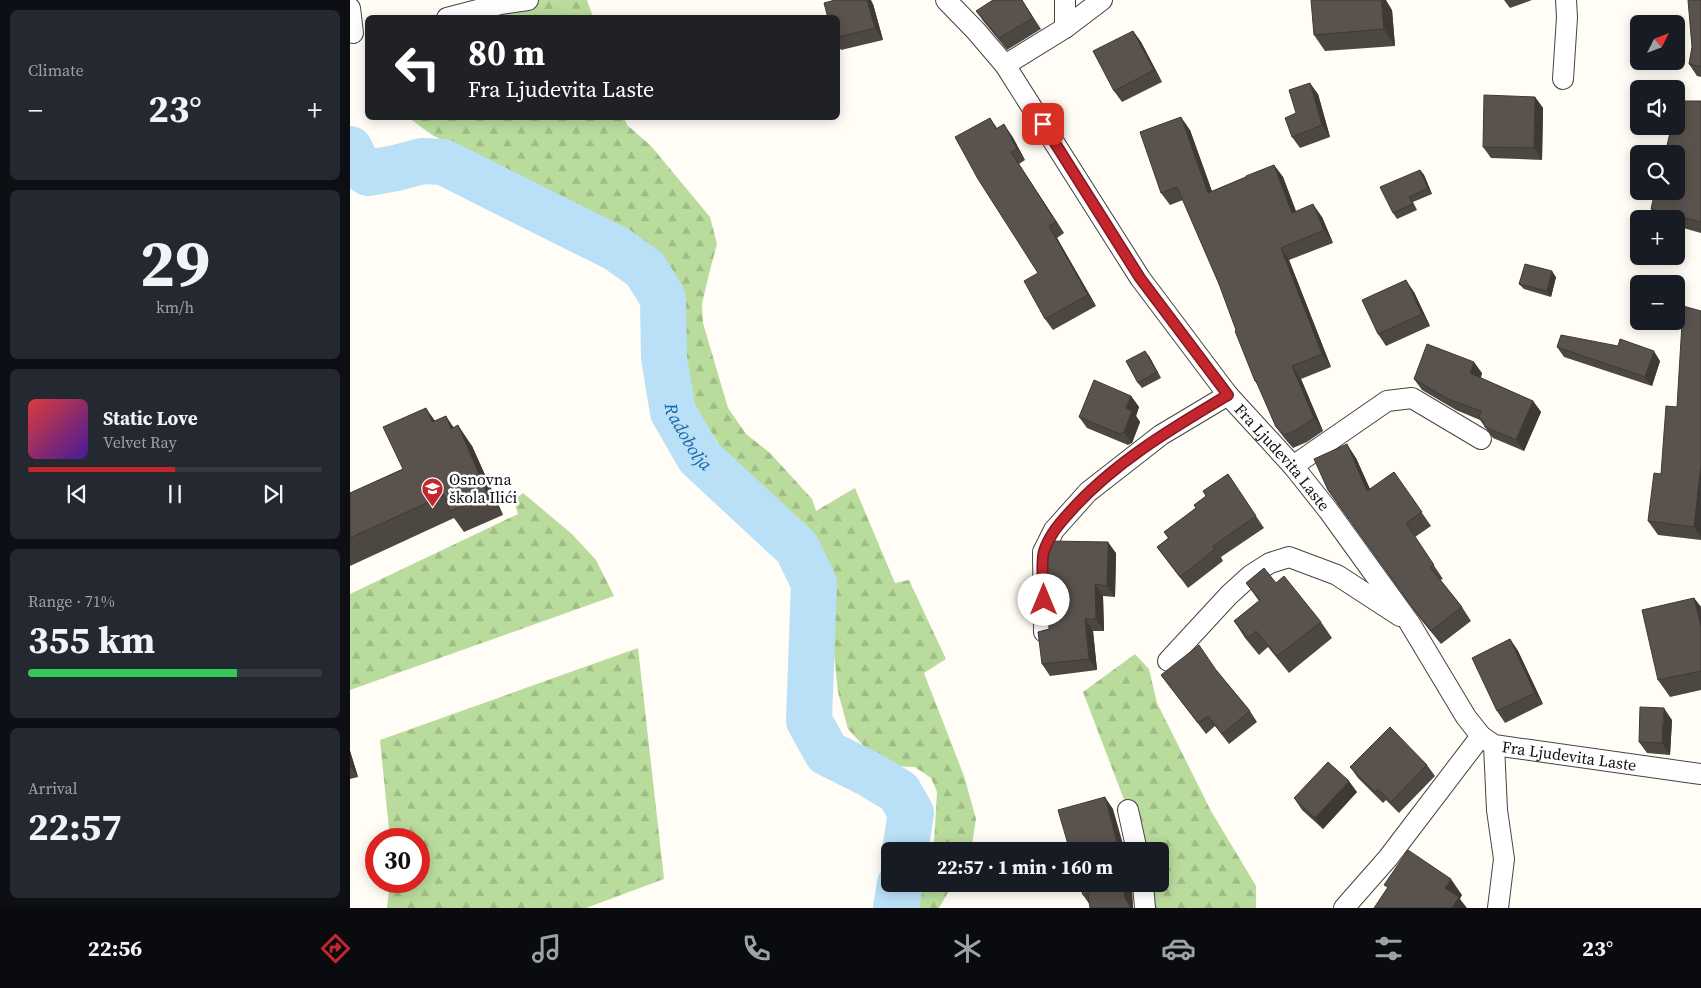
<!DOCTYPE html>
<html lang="en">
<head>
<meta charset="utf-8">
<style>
  :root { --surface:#171b24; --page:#242831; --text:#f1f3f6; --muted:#9ea1a6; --line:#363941; --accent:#c4262e }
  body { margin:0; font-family:"Source Serif 4",serif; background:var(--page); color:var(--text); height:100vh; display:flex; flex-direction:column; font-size:19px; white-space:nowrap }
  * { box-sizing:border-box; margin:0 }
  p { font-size:16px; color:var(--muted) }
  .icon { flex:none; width:28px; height:28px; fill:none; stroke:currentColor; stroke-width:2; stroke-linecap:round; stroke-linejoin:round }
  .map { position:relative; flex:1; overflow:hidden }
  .details { display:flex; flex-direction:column; gap:10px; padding:10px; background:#0d0f14; width:350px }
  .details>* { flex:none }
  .hud { position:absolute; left:15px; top:15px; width:475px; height:105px; border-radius:8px; box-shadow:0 2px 12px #0003; background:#202124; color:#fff; overflow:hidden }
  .needle { width:32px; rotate:48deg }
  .buttons { position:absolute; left:1280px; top:15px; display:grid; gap:10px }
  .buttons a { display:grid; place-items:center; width:55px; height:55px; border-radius:8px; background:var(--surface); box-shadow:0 2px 12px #0003; font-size:25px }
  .speed { position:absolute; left:15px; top:828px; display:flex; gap:10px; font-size:25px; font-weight:700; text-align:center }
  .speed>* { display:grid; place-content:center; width:65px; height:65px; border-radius:50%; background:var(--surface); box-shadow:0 2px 12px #0003; line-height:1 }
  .speed .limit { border:8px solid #d22; background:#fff; color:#111 }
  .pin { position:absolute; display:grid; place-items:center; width:42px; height:42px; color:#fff; margin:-21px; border-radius:10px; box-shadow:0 2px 8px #0006 }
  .me { position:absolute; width:55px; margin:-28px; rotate:0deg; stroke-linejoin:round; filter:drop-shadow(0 0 4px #0008) }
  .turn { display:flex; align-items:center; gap:18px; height:105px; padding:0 20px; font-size:22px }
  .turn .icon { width:65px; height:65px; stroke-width:2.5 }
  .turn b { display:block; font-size:35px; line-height:42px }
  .big { font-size:38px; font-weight:700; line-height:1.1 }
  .details .tile { flex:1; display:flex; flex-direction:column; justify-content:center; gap:8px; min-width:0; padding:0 18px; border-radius:8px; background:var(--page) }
  .details .dial { align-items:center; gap:0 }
  .dial b { font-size:65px; line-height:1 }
  .song { display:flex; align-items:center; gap:15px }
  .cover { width:60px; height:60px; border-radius:8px; background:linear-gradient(135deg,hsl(0 70% 55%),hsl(260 70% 35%)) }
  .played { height:5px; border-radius:2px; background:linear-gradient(90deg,var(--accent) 50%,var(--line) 50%) }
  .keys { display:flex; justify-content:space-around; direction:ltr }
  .heat { display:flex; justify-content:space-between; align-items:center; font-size:28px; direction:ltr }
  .charge { height:8px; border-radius:4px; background:linear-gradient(90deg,#34c759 71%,var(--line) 0) }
  .trip { position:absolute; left:531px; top:842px; width:288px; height:50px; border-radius:8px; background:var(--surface); box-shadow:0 2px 12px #0003; font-weight:700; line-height:50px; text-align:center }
  .dock { display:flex; height:80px; justify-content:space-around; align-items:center; background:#090b0e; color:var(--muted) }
  .dock .icon { width:35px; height:35px }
  .dock .active { color:var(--accent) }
  .dock b { font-size:22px; color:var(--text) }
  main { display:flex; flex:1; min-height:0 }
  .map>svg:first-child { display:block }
</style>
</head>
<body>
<main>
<section class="details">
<div class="tile"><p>Climate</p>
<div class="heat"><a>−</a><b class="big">23°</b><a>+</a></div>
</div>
<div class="tile dial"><b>29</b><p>km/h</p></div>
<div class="tile">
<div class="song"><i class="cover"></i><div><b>Static Love</b><p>Velvet Ray</p></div></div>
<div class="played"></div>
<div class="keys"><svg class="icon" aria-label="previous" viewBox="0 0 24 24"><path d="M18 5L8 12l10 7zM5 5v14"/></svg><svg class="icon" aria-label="pause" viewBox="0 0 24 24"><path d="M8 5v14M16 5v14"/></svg><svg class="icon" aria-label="next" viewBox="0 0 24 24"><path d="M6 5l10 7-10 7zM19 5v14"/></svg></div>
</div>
<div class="tile"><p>Range · 71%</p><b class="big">355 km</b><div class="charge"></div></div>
<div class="tile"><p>Arrival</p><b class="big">22:57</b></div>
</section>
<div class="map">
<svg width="1351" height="908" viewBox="0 0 1351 908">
  <defs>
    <pattern id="forest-firs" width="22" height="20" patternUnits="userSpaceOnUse" patternTransform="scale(1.25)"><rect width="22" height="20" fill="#b9dc9c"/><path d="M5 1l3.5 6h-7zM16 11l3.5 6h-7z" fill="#9ebc85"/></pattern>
  </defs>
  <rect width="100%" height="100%" fill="#fffdf5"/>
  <!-- forest -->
  <path fill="url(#forest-firs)" d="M178,0h59l6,17 -146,1z
    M59,118h215l3,7 24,21 59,71 7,27 -8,30 -7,30 1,19 25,85 18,26 24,19 42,46 4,12 39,-23 40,95 14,-3 37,79 -22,14 40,103 12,43 -5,32h-39l2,-7 3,-52 -6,-14 -16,-11 -22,-1 -22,-12 -23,-25 -10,-37 -13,-124 -17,-41 -86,-78 -28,-43 -15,-56 1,-43 -34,-58 -79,-47 -135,-67z
    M173,493l49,41 24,26 18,36 -264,94v-96l168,-80 -4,-14z
    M288,648l26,231 -78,29h-199l3,-27h29v-42h-29l-10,-99z
    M785,654l14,15 8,34 54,108 45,75v22h-111l-2,-24h17v-33h-23l-9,-41 -45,-118z
    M570,884h33l-14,24h-29z"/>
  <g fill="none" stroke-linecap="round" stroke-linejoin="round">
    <!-- river -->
    <g stroke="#b9e0f7" stroke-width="46">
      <path id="s1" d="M0,149l7,16 11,8 28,-5 26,-7 21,1 174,87 28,20 18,29 1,60 9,54 26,45 98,91 17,35 -5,138 18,32 44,22 28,17 12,21 -6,38"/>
      <path d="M546,908l4,-24"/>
    </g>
    <defs>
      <g id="street">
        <path id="s2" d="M596,0l30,31 29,34 135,213 88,117 65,71 35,44 81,112 57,95 15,19 13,9 207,29"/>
        <path d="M715,0v28"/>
        <path d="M0,8l3,25"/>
        <path d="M97,18l53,-14 28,-4"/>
        <path d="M655,65l60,-37 37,-28"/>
        <path d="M1213,79l4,-62 -1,-17"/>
        <path d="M943,466l94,-65 25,-3 69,41"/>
        <path d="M694,632l-1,-80 11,-22 34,-38 73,-57 67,-40"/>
        <path d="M818,661l61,-66 22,-20 19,-12 19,-6 48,18 63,41"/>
        <path d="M1144,745l3,65 7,49 -6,49"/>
        <path d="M778,810l9,41"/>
        <path d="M793,884l2,24"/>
        <path d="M994,908l44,-50 93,-122"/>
      </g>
    </defs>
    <!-- street casing -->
    <use href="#street" stroke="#444" stroke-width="22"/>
    <!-- street -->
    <use href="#street" stroke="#fff" stroke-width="20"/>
  </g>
  <!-- wall -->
  <path fill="#4d4742" d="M672,0l19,29 -34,21 -23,-28 -8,-11z
    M1154,0h28l-22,8z
    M1351,0v77l-4,-1 -8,-12z
    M523,4l10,36 -42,10 -3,-5v-27z
    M1042,10l3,36 -70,5 -11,-16z
    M783,31l8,11 21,40 -40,20 -8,-11z
    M968,94l12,43 -30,11 -8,-11 4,-24z
    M1185,97l8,11 -1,52 -51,-2 -8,-11z
    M1351,101v132l-25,-7v-7h-18l-7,-10 19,-76z
    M640,118l7,10 15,8 13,24 -6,4 45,69 -7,5 39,68 -43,24 -8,-11 -7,-46z
    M840,130l22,61 62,-26 9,12 13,34 26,6 11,26 -44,17 42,107 -30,12 22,52 -16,11 -14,6 -8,-9 -9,-12 -17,-40 -4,-6 -36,-97 -36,-84 -13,5 -9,-12z
    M1070,170l4,5 8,19 -19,8 4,8 -20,9 -4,-6z
    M1206,277l-5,20 -27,-8 -5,-5z
    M1064,292l16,34 -44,20 -8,-12z
    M1351,311v229l-43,-5 -10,-14 13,-47 16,-67z
    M1207,347l103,14 -8,25 -88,-29z
    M799,356l12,22 -19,10 -4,-5z
    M1132,373l-1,5 52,23 8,11 -17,39 -31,-13 -13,-18 -24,-10 -34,-20 -8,-11z
    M781,396l8,11 -3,9 4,6 -8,21 -4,2 -41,-17 -8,-11z
    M85,421l19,6 18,19 31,69 -39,17 -10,-14 -104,48v-73l53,-24z
    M1006,458l14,31 24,-17 37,54 -16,11 28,42 -3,1 22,27 9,14 -30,23 -19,-23 -94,-131z
    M878,474l36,54 -43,29 2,4 -35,27 -31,-41 11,-9 -4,-6 32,-24 10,-12z
    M766,553l-1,44 -12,-1 1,35h-11l4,39 -47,6 -8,-12z
    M896,583h30l45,39 11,16 -43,35 -21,-26 -9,8 -14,-17 -11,-17 25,-20z
    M1344,598l7,9v83l-31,7 -12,-17z
    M1160,639l8,12 25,53 -38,19 -8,-12z
    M867,671l33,40 7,11 -28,22 -14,-18 -9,8 -45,-59z
    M1322,720l-2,35 -23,-2 -8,-11z
    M0,751l8,26 -8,2z
    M1077,765l8,11 -36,37 -13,-13 -3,3 -25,-25 -8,-11z
    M1007,792l-34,37 -21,-19 -8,-12z
    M781,884l2,24h-43v-3l-7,-10z"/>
  <!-- shaded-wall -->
  <path fill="#3f3936" d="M517,0h4l2,4 10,36 -8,-12z
    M1031,0h5l6,10 3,36 -11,-17z
    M783,31l8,11 21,40 -8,-12z
    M960,83l8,11 12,43 -8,-12z
    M1185,97l8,11 -1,52 -8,-12z
    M831,117l9,13 27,76 -9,-13z
    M654,124l8,12 13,24 -8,-11z
    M661,152l8,12 45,69 -8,-11z
    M924,165l9,12 18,48 -9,-12z
    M1070,170l4,5 8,19 -4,-6z
    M963,204l9,13 11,26 -9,-13z
    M699,226l8,12 39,68 -8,-11z
    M931,248l8,12 42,107 -9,-13z
    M1202,271l4,6 -5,20 -4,-6z
    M1056,280l8,12 16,34 -8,-12z
    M795,351l4,5 12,22 -4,-6z
    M1304,351l6,10 -8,25 -7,-9z
    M1124,362l8,11 -4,12 -8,-12z
    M942,366l9,13 22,52 -9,-13z
    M781,396l8,11 -3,9 4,6 -8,21 -8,-11 2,-24z
    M1183,401l8,11 -17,39 -8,-11z
    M76,408l14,20 -8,-6z
    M96,416l14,21 -9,-8z
    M108,425l14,21 31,69 -15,-20z
    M997,444l9,14 21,47 -10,-14z
    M1351,465v72l-7,-10z
    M758,542l8,11 -1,44 -8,-11z
    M745,584l8,12 1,35 -8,-12z
    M1344,598l7,9v19z
    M735,619l8,12 4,39 -8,-11z
    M1160,639l8,12 25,53 -8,-11z
    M1314,708l8,12 -2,35 -8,-12z
    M0,751l8,26 -8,-11z
    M999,781l8,11 -34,37 -8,-11z
    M755,797l8,12 12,42h-2l-6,-8z
    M1101,879l11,16 -2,4 7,9h-15l-7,-20z
    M774,884h8l1,24h-3l-5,-10z"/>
  <!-- building -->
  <path fill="#5a524d" stroke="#3f3936" d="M485,0h32l8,28 -37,9v-19h-10l-4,-15z
    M643,0h29l11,18 -34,20 -23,-27z
    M961,0h70l3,29 -70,6z
    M1338,0h13v67l-12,-3 3,-17z
    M783,31l21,39 -40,21 -21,-40z
    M960,83l12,42 -30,12 -7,-19 11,-5 -7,-23z
    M1134,95l51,2 -1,51 -51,-1z
    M1326,101h25v121l-50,-13 4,-18h21v-37h-11l5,-21 1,-7h5z
    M831,117l27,76 38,-16v-1l28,-11 18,48 21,-9 11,26 -43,18 41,106 -30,12 22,52 -16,11 -14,6 -8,-8 -20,-46h-1l-20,-50 1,-1 -17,-46 -42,-97 -16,6 -21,-61z
    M640,118l6,11 8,-5 13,25 -6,3 45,70 -7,4 39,69 -43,24 -21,-38 14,-8 -60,-94 -23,-42z
    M1070,170l8,18 -19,9 4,7 -20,9 -13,-26z
    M1175,264l27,7 -5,20 -28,-7z
    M1056,280l16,34 -44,20 -16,-34z
    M1333,306l18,5v154l-7,62 -46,-6 6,-48 7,1 5,-68 11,1z
    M1211,335l57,11 2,-7 34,12 -9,26 -88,-30z
    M1077,344l47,18 -4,11 63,28 -17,39 -31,-13 -2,-6 -4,-4 2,-6 -33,-12 -34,-20z
    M795,351l12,21 -19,11 -12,-22z
    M744,380l37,16 -5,12 6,3 -8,21 -4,2 -41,-17z
    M76,408l6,14 14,-6 5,13 7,-4 30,70 -38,16 -6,-16 -94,43v-45l53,-24 -20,-42z
    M997,444l20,47 27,-19 28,40 -16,11 28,42 -4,2 32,40 -31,24 -18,-23 -85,-118 -14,-31z
    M878,474l28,42 -43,30 2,3 -35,28 -23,-30 12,-9 -5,-6 32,-24 -2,-3 12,-9 -3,-5z
    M699,541l59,1 -1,44 -12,-2 1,35h-11l4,40 -47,5 -4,-32 11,-3 -2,-47z
    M914,568l12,15 8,-7 37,46 -44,34 -21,-25 -8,7 -14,-17 26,-21 -14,-17z
    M1344,598l7,28v45l-43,9 -16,-70z
    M1160,639l25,54 -38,18 -25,-53z
    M849,645l17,25 34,41 -28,23 -14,-18 -10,7 -37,-48z
    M1290,707l24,1 -2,35 -23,-1z
    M1040,727l37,38 -36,37 -13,-13 -3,3 -25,-25z
    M978,762l21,19 -34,37 -21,-20z
    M755,797l12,46 7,8h-54l-12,-41z
    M1058,850l43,29 -6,9 14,9 -7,11h-78l14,-21 -4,-2z
    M729,884h45l1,14 5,8v2h-40l-2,-14 -5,1z"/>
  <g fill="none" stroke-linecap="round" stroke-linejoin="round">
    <defs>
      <path id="route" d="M693,124l97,154 88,117c-57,34 -115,68 -159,118 -11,12 -20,23 -25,38 -3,10 -1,37 0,49"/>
    </defs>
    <!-- route casing -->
    <use href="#route" stroke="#7f191e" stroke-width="12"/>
    <!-- route -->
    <use href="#route" stroke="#c4262e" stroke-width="9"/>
  </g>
  <!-- icons -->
  <defs>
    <symbol id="school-pin" viewBox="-11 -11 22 30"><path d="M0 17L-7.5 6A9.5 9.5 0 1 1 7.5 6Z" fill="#c4262e" stroke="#fff"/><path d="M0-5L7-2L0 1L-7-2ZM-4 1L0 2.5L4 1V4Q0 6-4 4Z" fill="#fff"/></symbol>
  </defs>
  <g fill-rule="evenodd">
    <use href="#school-pin" x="70" y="476" width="25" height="34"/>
  </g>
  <g text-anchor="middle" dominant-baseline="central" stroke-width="5" stroke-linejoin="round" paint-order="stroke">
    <!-- street labels -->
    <g font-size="16" fill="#111" stroke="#fff">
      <text stroke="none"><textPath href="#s2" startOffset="569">Fra Ljudevita Laste</textPath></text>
      <text stroke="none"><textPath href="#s2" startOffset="1004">Fra Ljudevita Laste</textPath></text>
    </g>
    <!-- poi labels -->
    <g font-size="16" fill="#111" stroke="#fff" text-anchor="start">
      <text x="99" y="479">Osnovna<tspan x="99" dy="18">škola Ilići</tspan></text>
    </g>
    <!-- water labels -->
    <g font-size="18" font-style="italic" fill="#1768a6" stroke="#fff">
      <text stroke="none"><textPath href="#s1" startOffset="514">Radobolja</textPath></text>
    </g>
  </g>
</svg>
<div class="buttons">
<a><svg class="needle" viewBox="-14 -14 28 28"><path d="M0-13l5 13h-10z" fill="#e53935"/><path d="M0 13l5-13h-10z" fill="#9ea1a6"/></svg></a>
<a><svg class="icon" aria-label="sound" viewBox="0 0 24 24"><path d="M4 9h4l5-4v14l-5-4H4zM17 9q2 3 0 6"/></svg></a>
<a><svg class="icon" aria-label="search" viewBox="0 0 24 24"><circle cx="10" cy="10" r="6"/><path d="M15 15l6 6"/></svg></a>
<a>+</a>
<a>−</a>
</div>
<div class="speed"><div class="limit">30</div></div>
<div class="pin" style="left:693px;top:124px;background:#d93025"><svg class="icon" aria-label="arrive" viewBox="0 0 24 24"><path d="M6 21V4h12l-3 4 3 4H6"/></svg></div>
<svg class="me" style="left:694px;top:600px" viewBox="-20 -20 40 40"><circle r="19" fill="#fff"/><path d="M0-13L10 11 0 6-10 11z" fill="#c4262e"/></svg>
<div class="trip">22:57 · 1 min · 160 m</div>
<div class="hud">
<div class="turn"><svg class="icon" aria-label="left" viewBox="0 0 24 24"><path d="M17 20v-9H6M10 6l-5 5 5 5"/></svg><div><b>80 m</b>Fra Ljudevita Laste</div></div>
</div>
</div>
</main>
<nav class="dock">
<b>22:56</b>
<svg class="icon active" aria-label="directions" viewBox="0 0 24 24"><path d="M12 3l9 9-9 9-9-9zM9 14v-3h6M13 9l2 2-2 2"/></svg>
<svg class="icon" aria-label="music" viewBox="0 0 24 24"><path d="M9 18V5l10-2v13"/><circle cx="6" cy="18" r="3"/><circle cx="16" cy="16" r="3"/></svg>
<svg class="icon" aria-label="phone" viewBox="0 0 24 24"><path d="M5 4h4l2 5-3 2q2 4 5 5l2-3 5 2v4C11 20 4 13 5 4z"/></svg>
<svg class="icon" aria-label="climate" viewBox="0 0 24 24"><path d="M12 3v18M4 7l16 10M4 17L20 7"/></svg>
<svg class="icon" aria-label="car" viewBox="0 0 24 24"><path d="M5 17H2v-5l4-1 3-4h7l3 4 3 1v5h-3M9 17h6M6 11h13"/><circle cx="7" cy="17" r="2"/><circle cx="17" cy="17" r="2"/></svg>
<svg class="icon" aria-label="filters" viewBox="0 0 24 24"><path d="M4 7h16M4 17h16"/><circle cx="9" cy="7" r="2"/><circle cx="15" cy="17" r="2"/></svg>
<b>23°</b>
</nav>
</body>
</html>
